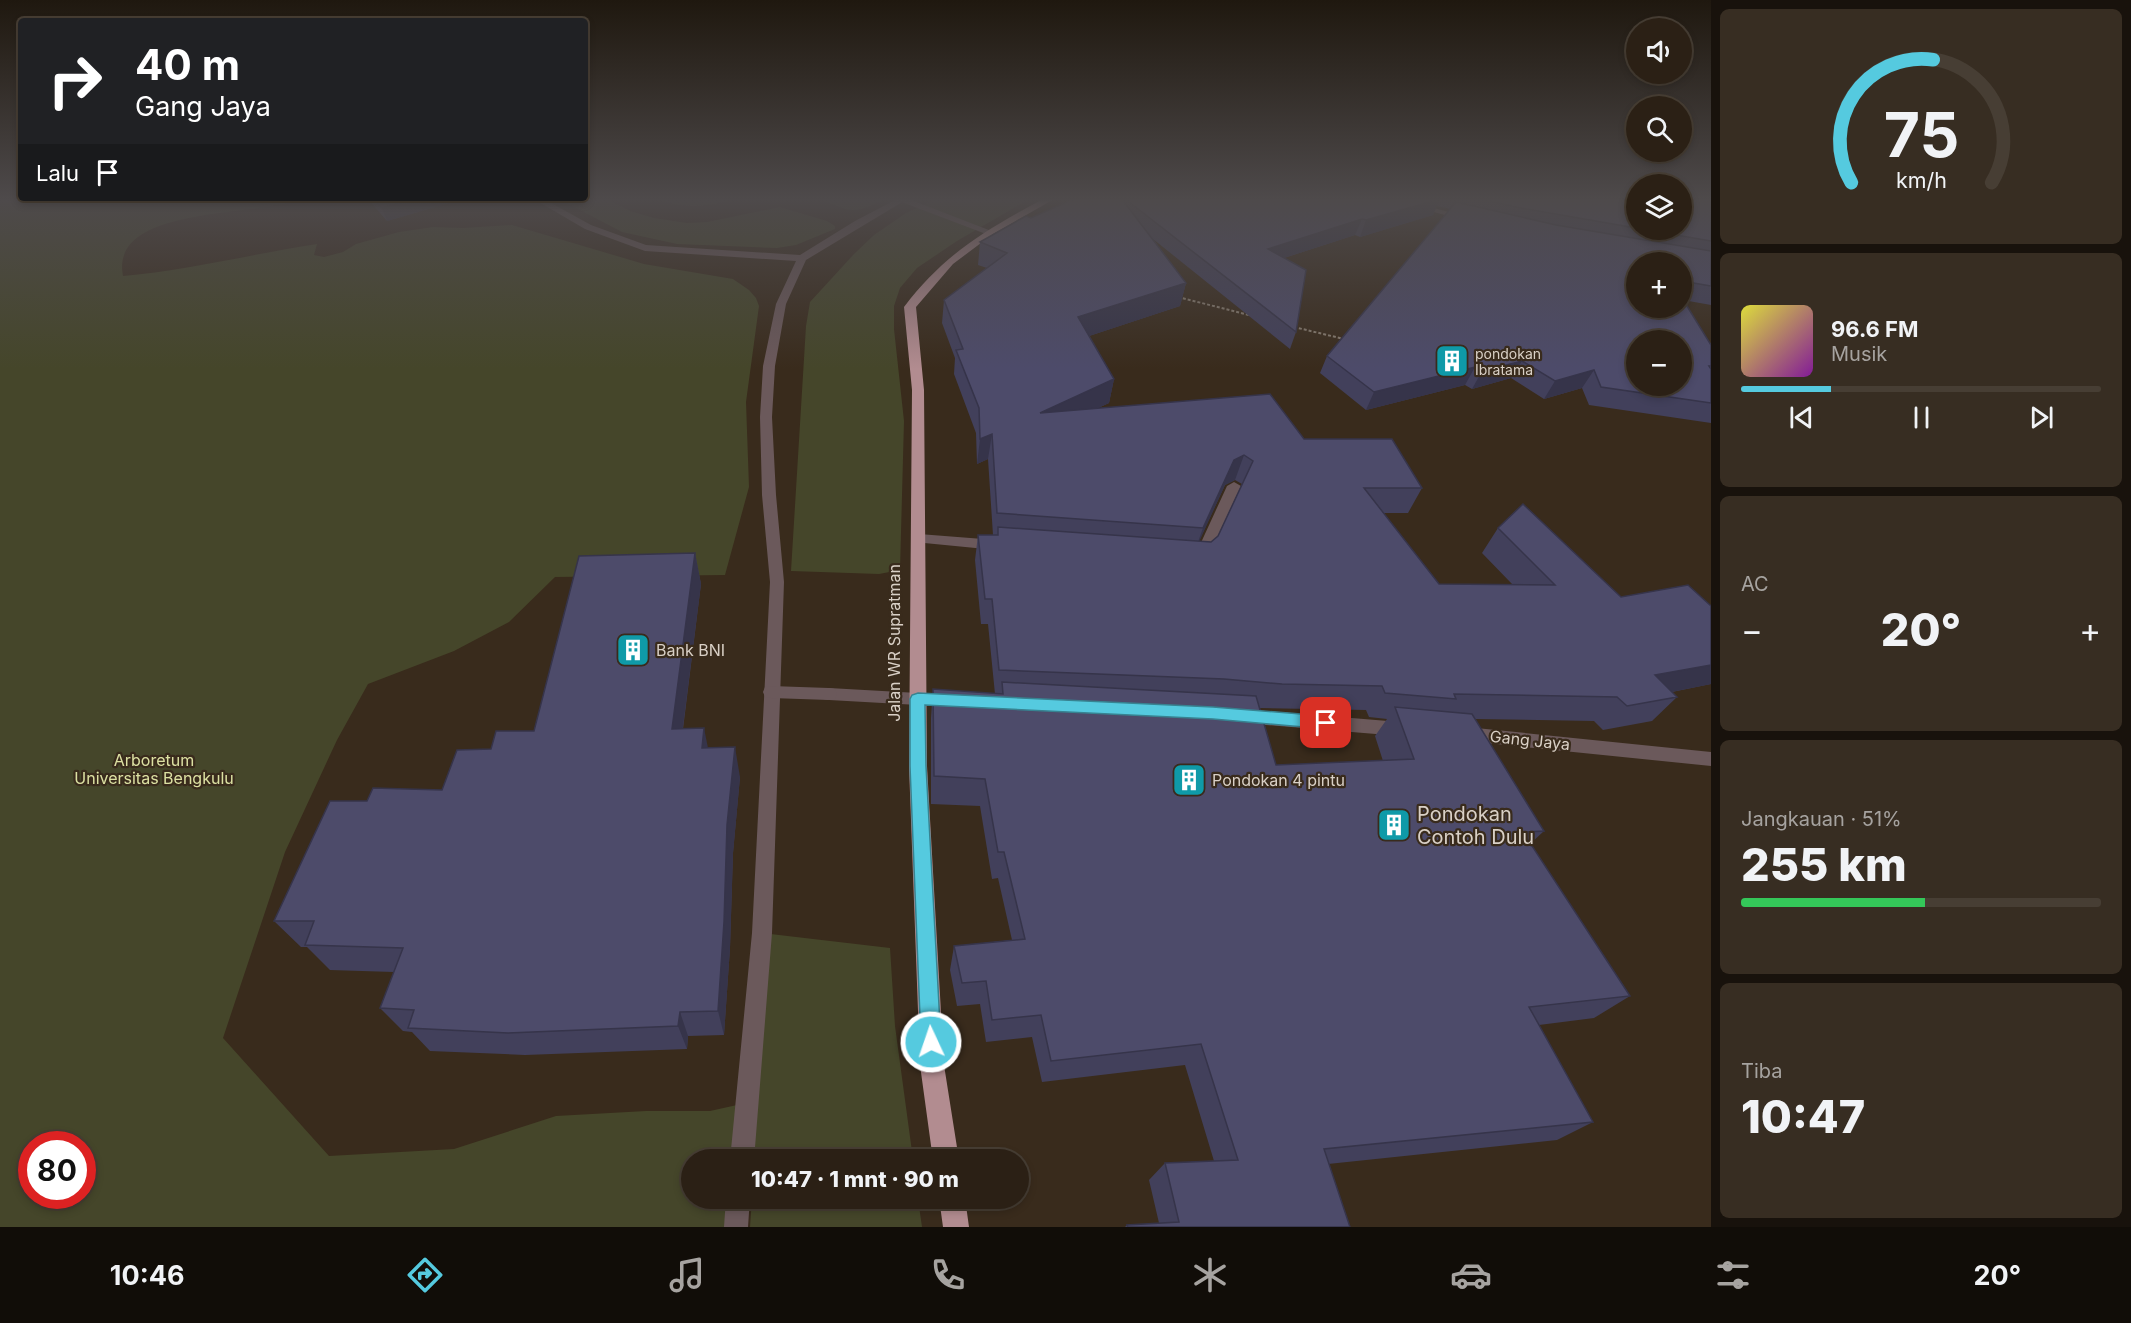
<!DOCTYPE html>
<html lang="id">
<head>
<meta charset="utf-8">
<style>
  :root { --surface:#2b2015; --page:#372d22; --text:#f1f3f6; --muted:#a6a3a0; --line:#473e34; --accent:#55cadf }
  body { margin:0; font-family:Inter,sans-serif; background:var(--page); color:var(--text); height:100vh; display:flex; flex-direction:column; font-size:22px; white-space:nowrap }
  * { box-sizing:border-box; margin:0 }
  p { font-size:20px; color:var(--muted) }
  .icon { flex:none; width:33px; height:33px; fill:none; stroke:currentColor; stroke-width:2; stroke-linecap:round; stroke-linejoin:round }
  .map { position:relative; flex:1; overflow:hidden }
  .details { display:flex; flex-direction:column; gap:9px; padding:9px; background:#18120c; width:420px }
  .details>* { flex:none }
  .top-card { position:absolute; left:18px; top:18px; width:570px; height:183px; border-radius:6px; box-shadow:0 3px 9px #0003,0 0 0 2px var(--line); background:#202124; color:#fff; overflow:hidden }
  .buttons { position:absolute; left:1626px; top:18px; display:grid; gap:12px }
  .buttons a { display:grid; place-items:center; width:66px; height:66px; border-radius:50%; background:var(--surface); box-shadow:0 3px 9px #0003,0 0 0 2px var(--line); font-size:30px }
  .speed { position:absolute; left:18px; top:1131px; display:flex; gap:12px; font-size:30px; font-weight:700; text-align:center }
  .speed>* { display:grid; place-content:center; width:78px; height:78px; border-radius:50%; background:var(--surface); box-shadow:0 3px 9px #0003,0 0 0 2px var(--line); line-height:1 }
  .speed .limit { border:9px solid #d22; background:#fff; color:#111 }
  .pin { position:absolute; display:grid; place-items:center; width:51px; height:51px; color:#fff; margin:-26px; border-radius:12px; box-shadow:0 3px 9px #0006 }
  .me { position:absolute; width:66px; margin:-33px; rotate:357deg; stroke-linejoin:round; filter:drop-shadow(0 0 4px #0008) }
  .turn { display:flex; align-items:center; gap:21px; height:126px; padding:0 18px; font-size:27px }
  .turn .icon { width:78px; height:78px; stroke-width:2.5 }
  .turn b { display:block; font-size:42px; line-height:51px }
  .then { display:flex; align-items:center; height:57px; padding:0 18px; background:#0003; gap:12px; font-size:22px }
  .big { font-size:45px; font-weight:800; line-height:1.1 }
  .details .card { flex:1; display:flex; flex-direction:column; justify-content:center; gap:9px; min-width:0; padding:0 21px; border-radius:9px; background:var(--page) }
  .details .dial { align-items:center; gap:0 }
  .dial svg { height:156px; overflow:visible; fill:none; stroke:var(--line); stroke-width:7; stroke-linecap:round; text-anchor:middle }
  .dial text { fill:var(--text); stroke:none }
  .song { display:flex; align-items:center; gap:18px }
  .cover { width:72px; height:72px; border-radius:9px; background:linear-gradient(135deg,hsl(60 70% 55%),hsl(290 70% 35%)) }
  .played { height:6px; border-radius:3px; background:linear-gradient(90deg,var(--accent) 25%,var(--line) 25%) }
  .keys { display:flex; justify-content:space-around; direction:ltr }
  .heat { display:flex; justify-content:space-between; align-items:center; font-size:33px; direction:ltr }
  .charge { height:9px; border-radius:4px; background:linear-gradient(90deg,#34c759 51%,var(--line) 0) }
  .trip { position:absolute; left:681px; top:1149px; width:348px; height:60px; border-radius:30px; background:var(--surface); box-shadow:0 3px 9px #0003,0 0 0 2px var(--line); font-weight:800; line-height:60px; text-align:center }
  .dock { display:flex; height:96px; justify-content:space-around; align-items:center; background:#110d08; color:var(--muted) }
  .dock .icon { width:42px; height:42px }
  .dock .on { color:var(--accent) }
  .dock b { font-size:27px; color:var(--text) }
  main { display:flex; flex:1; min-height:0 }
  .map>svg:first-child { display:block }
</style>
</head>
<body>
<main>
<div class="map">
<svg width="1711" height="1227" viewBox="0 0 1711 1227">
  <rect width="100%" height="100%" fill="#392b1c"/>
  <!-- green -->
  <path fill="#45462a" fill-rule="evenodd" d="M0,198h301c-40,20 -192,6 -178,78 66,-6 129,-22 194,-32l-3,11 10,2 19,-5 13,-8 43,-12 34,-5 30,1 49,-3 132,39 89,15 16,11 7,8 3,8 -13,96 3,85 -24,88 -170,2 -46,45 -55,29 -86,33 -31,56 -52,112 -62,186 106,118 125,-7 102,-33 90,-5h64l36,-8 -4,56 -50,1v38l46,1 -2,28h-736zM32,1144h50v52h-50z
    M557,198h48l25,13 24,7 33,5 20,-1 73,-15 47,14 8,5v3l-39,16 -19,3 -100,-4 -55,-12z
    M656,198h82c-26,9 -57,12 -82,0z
    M818,198h68c-33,18 -35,14 -68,0z
    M938,198h93l-74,43 -40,27 -17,20 -6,18v23l10,92 -4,149 -21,4 -88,-3 15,-245 4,-24 44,-48 20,-19 32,-22z
    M762,933l128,15 5,78 18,133 -159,1z
    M752,1198l166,1 4,28h-172z"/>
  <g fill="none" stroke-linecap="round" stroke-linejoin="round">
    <!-- path -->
    <path stroke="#887d70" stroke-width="2" stroke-dasharray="3 2" stroke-linecap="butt" d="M1178,297l71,18
      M1294,327l50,12"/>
    <!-- service -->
    <path fill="#6b595b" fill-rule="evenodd" d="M532,198h10l49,27 55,20 154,10 55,-34 44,-23h10l-103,62 -20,44 -11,62 -3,51 4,78 8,87 -12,351 -18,227h-24l22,-227 18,-351 -8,-87 -2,-78 3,-51 13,-62 20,-43 -151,-10 -60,-22z
      M1234,482l7,4 -34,74 -2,3h-10l-2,-3 34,-74z
      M919,534l77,6 7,5 -7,5 -82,-8 -2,-3 2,-3z
      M829,688l89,5 6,1 2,5 -2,5 -6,1 -89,-5 -6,-1 -2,-5 2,-5z
      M726,1198h24l-2,29h-24z"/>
    <!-- pedestrian -->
    <path fill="#6b595b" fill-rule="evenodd" d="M771,686l58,2 6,1 2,5 -2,5 -6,1 -58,-2 -6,-1 -2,-5 2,-5z"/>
    <!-- minor -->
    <path fill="#6b595b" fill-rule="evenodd" d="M899,198h7l88,34 -8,2 -87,-33z
      M1382,198h13l77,20 -5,3z
      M1242,709l158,13 6,2 2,5 -2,5 -6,2 -158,-13 -6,-2 -2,-5 2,-5z
      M1466,727l245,25v14l-245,-25 -6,-2 -2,-5 2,-5z"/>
    <!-- trunk -->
    <path fill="#b28c90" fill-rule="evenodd" d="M1045,198h11l-63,36 -40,30 -37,43 8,83 3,376 17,299 15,95h-26l-13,-95 -11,-299 3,-376 -8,-83c41,-54 83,-78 141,-109z
      M939,1198h26l4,29h-26z"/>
  </g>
  <!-- wall -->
  <path fill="#42405b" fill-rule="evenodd" d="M367,198h81l1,5 -62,18z
    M1076,198h560v32h46l29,-32v107l-28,-5 28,45v78l-122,-18 -7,-17 -38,11 -33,-21 -39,11 -7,-4 -99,25 -46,-37 7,-17 124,-147 -15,-3 -3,9 -73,22 -5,-2 -71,23 12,74 -6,17 -137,-110 33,44 -6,23 -91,30 25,43 -5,24 -11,5 206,31 118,49 -14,25h-25l56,71h73l-30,-31 16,-25 123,69 90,9v78l-39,8 5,5 -25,24 -49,9 -9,-9 -119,-2 69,112 -14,13 100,152 -36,22 -55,7 54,97 -36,18 -229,24 22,63h-225l2,-2 32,-2 -10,-43 16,-17 49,-2 -29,-96 -143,17 -10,-45 -46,5 -6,-38 -23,2 -7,-36 4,-24 58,-6 -14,-62 -6,1 -12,-73 -49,-2v-86l2,-29 62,5 -7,-70h-7l-6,-64 3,-25h15l-5,-76 -11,5 -1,-31 -22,-59 1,-16 -13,-35 2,-23 43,-32 -9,-3 2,-23zM1682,262v46h-46zM1235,480l7,4 -24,52 -7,6 -12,-1 26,-56zM1260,708l106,2 3,7 18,2 -12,17 8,25 -107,4z
    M695,553l6,31 -18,145 25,19 32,29 -7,76 -3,95 -6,87 -36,1 -1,13 -162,6 -95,-4 -18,-19 -9,-1 -23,-23 14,-36 -64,-2 -23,-23h-6l-27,-26 93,-120 75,-11 49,-41 43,-18z"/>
  <!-- shaded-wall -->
  <path fill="#36344a" d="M416,198h32l1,5 -62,18 -5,-13z
    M1455,198h6l-4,9 -7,2z
    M1440,199l-7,16 -73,22 6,-17z
    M1362,219l-7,16 -93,30 6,-16z
    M1186,283l-6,23 -106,35 4,-24z
    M1522,361l-11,17 -39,11 10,-18z
    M1475,367l-10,18 -99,25 8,-18z
    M1594,370l-12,18 -38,11 11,-18z
    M1114,379l-5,24 -74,34 5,-24z
    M992,434l-4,25 -11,5 3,-25z
    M1244,455l-9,25 -10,5 -31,68 9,-25 31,-68z
    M695,553l6,31 -22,174 -7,-29z
    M1711,665v19l-80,16 24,-25z
    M704,728l6,30 -8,-10z
    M735,747l5,30 -7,76 -3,95 -6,87 -6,-24 9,-186z
    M680,1012l8,24 -1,13 -9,-23z"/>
  <!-- building -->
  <path fill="#4d4b6a" stroke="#36344a" stroke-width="1.5" fill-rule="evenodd" d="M373,198h43l-34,10z
    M1076,198h45l65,85 -108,34 36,62 -74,34 230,-19 34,45h88l30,49h-58l75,96 116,1 -57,-57 25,-24 98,93 67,-12 23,21v59l-56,10 22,22 -50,9 -10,-9 -163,-3 2,5 -71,-6 -3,-7 -100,-2 -58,-5 -225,-9 -7,-71h-7l-7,-64h20v-8l213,15 7,-6 35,-75 -9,-6 -10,5 -31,68 -206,-15 -5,-79 -12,5 -1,-31 -23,-58 7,-1 -19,-49 63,-47 -27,-11 46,-26 5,2z
    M1124,198h312l4,1 -74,21 -4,-1 -94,30 38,21 -10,62z
    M1475,198h161v30l-115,-20z
    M1682,198h29v43l-64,-11h35z
    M1456,202l100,23 155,26v35l-29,-5v-19h-46v46h46v-10l29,47v21h-2l2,3v34l-110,-16 -7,-17 -39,11 -33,-20 -40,10 -7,-4 -101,25 -47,-36zM1636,340h46v46h-46z
    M695,553l-23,176 32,-1 -2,20 33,-1 -8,78 -3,97 -6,89 -38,1 -2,14 -170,7 -100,-5 6,-18 -34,-2 23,-60 -98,-3 9,-24h-40l56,-120h37l6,-13 69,2 15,-40 34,-1 5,-18h38l45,-175z
    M1002,682l254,14 20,69 138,-6 -19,-52 77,7 72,117 -21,1 107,164 -101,11 64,115 -269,27 26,78h-222l-1,-2 52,-3 -14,-59 73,-3 -37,-116 -150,17 -10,-46 -49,5 -6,-39 -24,2 -8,-37 71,-7 -21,-87h-6l-13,-73 -51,-3 -1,-87 70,5z"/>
  <!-- sky -->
  <linearGradient id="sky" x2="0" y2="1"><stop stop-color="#1f180f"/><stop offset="0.54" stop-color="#4e4a4b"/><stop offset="1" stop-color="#4e4a4b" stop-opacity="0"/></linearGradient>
  <rect width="1711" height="369" fill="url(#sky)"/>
  <!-- route -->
  <path fill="#55cadf" stroke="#378391" stroke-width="1.5" d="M918,693l295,14 113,9 5,2 2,5 -2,4 -5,2 -113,-10 -288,-14 1,61 15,276 -3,7 -7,3 -7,-3 -3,-7 -11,-276v-67l2,-4z"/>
  <!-- icons -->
  <defs>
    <symbol id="building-square" viewBox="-11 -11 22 22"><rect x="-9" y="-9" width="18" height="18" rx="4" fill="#0f9aa8" stroke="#392b1c"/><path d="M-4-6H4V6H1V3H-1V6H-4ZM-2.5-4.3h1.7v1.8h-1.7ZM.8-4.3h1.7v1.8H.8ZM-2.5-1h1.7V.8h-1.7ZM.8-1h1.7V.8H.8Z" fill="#fff"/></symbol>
  </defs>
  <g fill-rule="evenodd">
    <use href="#building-square" x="1433" y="342" width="38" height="38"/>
    <use href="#building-square" x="614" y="631" width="38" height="38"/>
    <use href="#building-square" x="1170" y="761" width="38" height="38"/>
    <use href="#building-square" x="1375" y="806" width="38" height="38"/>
  </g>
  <g text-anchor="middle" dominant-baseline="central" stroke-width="4.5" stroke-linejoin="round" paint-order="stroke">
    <!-- far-poi labels -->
    <g font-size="14" fill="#d9d0c6" stroke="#392b1c" text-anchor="start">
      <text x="1475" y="353">pondokan<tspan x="1475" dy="16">Ibratama</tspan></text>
    </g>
    <!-- street labels -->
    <g font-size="16" fill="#d9d0c6" stroke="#392b1c">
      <text transform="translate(894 643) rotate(-90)">Jalan WR Supratman</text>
      <text transform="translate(1530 740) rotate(6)">Gang Jaya</text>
    </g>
    <!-- poi labels -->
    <g font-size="16" fill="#d9d0c6" stroke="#392b1c" text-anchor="start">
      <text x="656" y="650">Bank BNI</text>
      <text x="1212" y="780">Pondokan 4 pintu</text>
    </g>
    <!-- park labels -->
    <g font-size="16" fill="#dce0a2" stroke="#392b1c">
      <text x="154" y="760">Arboretum<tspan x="154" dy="18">Universitas Bengkulu</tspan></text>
    </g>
    <!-- near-poi labels -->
    <g font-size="20" fill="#d9d0c6" stroke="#392b1c" text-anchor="start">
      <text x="1417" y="814">Pondokan<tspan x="1417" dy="23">Contoh Dulu</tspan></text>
    </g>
  </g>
</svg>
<div class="buttons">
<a><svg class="icon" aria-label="sound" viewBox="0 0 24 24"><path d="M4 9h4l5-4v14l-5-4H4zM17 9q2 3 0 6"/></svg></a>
<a><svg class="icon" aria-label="search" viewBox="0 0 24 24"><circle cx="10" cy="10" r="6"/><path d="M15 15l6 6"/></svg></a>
<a><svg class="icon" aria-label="layers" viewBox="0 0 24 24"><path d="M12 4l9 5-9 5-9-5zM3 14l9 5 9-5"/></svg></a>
<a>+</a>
<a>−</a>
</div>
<div class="speed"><div class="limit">80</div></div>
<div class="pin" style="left:1326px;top:723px;background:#d93025"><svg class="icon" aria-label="arrive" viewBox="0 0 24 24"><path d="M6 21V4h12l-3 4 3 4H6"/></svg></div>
<svg class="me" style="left:931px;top:1042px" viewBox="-20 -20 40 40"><circle r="17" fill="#55cadf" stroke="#fff" stroke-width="3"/><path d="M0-11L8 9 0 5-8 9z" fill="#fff"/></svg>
<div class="trip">10:47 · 1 mnt · 90 m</div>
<div class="top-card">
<div class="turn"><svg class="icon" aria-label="right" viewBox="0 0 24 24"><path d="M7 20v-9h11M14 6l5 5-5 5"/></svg><div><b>40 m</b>Gang Jaya</div></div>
<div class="then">Lalu<svg class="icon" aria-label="arrive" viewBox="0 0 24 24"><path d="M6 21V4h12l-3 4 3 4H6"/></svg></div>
</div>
</div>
<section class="details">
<div class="card dial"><svg viewBox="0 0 100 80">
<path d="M14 69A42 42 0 1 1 86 69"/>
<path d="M14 69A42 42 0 0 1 56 6" stroke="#55cadf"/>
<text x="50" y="56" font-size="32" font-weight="700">75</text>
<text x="50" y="72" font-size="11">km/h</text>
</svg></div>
<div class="card">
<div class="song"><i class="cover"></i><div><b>96.6 FM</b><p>Musik</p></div></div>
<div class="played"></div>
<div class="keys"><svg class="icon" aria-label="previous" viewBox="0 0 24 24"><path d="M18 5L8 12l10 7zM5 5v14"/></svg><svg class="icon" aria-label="pause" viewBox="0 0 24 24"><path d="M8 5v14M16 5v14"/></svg><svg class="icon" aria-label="next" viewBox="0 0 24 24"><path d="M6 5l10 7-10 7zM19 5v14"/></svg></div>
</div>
<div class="card"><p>AC</p>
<div class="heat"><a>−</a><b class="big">20°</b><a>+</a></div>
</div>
<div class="card"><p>Jangkauan · 51%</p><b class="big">255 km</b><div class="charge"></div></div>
<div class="card"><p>Tiba</p><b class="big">10:47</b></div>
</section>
</main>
<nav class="dock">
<b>10:46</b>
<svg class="icon on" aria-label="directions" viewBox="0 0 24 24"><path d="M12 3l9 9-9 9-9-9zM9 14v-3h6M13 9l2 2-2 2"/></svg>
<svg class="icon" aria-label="music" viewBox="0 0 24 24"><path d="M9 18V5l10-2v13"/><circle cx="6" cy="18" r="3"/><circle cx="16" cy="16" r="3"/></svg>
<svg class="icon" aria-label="phone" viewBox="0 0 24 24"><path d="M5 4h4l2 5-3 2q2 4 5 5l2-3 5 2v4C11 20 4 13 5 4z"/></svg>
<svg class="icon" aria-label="climate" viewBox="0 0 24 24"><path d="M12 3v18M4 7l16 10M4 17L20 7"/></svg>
<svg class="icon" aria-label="car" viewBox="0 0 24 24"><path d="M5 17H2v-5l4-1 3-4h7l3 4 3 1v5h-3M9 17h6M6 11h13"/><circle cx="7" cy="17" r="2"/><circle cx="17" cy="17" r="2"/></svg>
<svg class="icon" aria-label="filters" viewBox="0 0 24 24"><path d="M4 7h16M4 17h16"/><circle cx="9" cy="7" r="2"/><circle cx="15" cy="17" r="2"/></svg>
<b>20°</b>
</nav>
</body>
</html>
